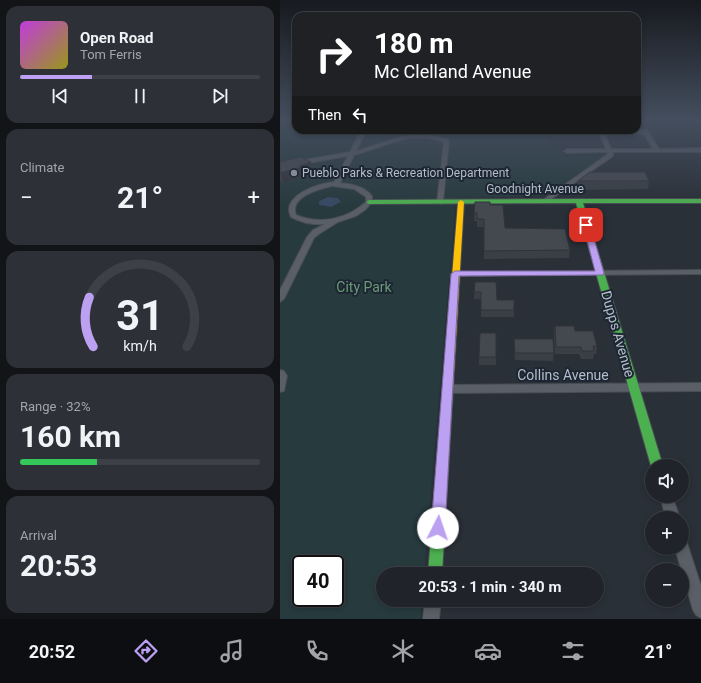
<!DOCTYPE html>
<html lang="en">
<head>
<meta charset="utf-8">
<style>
  :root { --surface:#20242a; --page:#2d3036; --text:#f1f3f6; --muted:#a2a4a8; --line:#3d4147; --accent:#bca0f2 }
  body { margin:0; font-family:Roboto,sans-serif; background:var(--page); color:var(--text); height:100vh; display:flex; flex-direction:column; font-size:15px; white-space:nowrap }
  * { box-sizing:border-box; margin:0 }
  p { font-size:13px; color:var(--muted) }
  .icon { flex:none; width:22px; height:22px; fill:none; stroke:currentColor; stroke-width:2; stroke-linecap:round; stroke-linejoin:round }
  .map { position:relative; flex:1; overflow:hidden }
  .drawer { display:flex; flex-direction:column; gap:6px; padding:6px; background:#121417; width:280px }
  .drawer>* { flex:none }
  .guide { position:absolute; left:12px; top:12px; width:349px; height:122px; border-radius:12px; box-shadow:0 2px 6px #0003,0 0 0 1px var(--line); background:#202124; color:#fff; overflow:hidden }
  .buttons { position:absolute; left:365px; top:459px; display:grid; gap:8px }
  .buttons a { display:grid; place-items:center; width:44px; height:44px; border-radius:50%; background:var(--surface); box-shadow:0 2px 6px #0003,0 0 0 1px var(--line); font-size:20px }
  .speed { position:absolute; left:12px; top:555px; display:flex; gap:8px; font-size:20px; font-weight:700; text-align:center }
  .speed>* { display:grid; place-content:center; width:52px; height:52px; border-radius:50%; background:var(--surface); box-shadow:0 2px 6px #0003,0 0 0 1px var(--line); line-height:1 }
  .speed .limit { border:2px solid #111; border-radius:6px; background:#fff; color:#111 }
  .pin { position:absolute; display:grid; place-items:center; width:34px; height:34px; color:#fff; margin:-17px; border-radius:8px; box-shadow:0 2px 6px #0006 }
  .me { position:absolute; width:44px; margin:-22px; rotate:4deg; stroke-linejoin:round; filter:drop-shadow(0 0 3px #0008) }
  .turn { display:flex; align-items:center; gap:14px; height:84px; padding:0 16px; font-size:18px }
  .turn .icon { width:52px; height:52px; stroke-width:2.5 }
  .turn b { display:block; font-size:28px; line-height:34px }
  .then { display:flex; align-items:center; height:38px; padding:0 16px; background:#0003; gap:8px; font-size:15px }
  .big { font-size:30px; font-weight:700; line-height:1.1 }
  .drawer .tile { flex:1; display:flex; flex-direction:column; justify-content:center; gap:6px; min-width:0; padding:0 14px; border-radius:12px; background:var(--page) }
  .drawer .dial { align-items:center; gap:0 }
  .dial svg { height:104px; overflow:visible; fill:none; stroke:var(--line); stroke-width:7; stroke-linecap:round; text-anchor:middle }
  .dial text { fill:var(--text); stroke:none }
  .song { display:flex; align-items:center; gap:12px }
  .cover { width:48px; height:48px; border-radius:6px; background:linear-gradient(135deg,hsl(290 70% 55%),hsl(60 70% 35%)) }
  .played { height:4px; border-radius:2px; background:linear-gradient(90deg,var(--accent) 30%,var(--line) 30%) }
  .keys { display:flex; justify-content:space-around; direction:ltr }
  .heat { display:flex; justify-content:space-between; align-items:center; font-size:22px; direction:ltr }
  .charge { height:6px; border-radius:3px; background:linear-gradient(90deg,#34c759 32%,var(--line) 0) }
  .trip { position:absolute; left:96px; top:567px; width:228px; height:40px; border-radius:20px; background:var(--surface); box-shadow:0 2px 6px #0003,0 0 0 1px var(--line); font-weight:700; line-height:40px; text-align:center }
  .tab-bar { display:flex; height:64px; justify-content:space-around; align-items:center; background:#0d0e11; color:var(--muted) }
  .tab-bar .icon { width:28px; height:28px }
  .tab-bar .active { color:var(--accent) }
  .tab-bar b { font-size:18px; color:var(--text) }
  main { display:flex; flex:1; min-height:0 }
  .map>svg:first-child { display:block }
</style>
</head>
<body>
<main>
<section class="drawer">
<div class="tile">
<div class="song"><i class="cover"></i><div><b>Open Road</b><p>Tom Ferris</p></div></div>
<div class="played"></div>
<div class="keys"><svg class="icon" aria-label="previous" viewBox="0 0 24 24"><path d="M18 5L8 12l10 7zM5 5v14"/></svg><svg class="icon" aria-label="pause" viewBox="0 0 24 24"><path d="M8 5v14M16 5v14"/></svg><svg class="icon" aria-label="next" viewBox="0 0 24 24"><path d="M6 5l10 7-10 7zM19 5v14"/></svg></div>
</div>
<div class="tile"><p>Climate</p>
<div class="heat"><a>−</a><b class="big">21°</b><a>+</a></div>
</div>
<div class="tile dial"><svg viewBox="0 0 100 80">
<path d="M14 69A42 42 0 1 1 86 69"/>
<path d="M14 69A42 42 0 0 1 11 31" stroke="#bca0f2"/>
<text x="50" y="56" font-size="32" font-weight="700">31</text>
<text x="50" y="72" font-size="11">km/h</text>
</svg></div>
<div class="tile"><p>Range · 32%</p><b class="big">160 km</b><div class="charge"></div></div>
<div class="tile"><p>Arrival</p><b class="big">20:53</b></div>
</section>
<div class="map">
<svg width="421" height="619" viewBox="0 0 421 619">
  <rect width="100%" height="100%" fill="#2a3038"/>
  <!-- green -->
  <path fill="#273a3e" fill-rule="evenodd" d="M0,120h16v10h256l-5,8 3,10h12l3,8 41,-1 -61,41 -89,2 -6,75 3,2 -4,4 -25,295h-41v26h39l-2,19h-140zM55,197l5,2 -1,5 -5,2 -11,1 -4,-6 5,-3zM21,564h34v34h-34z"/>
  <!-- water -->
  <path fill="#384963" d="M48,197l10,1 3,4 -10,5 -12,-2v-4z"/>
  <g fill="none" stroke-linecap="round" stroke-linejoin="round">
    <defs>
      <path id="street" d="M83,130l3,2 -10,19c38,-10 52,-24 93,-11l-6,62 -3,2 -3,-2 7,-60c-36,-12 -56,4 -90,13l-14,28c12,1 24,3 32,13v6l-7,8 -9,6 -18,6 -19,12 -5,4 -30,61 -4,3v-12l27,-53 6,-7 12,-6c-12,1 -23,-1 -34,-7 -11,-21 27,-34 43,-35l14,-26 -68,12v-4l70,-12 10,-20zM52,186l22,3 12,8v5c-19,17 -46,23 -70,13 -7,-18 23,-26 36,-29z
        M322,130h44l2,1 11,18 42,-1v4h-88v4l-66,46h-4v-2l65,-46 -1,-2 -40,1 -3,-2 3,-2h39l-7,-17zM325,134h39l9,15h-42z
        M421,270v4l-246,2 -4,-2 4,-2z
        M0,370l4,1 3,5 -3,15 -4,1z
        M421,383v8l-253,2 -4,-1 -1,-3 1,-3 4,-1z
        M380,496h12l8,22h-14z
        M402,541l5,2 14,43v32l-5,-3 -3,-5 -18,-62h7z
        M145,600h16l-2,19h-16z"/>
      <path id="fast" d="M299,199h122v4h-118l80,263h-11v2l-1,-2 -75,-263 -207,1 -3,-2 3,-2z
        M168,385l4,1 1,3 -11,185h-14l15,-185 1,-3z"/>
      <path id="slow" d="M181,200l3,2 -11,187 -1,3 -4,1 -4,-1 -1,-3 15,-187z"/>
    </defs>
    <!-- street casing -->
    <use href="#street" stroke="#484c53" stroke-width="2"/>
    <!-- fast casing -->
    <use href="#fast" stroke="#484c53" stroke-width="2"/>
    <!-- slow casing -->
    <use href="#slow" stroke="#484c53" stroke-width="2"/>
    <!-- street -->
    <use href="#street" fill="#5a5e66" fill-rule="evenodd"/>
    <!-- fast -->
    <use href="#fast" fill="#4caf50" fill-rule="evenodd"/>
    <!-- slow -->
    <use href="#slow" fill="#ffc107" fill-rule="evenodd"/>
  </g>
  <!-- wall -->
  <path fill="#3a3f45" d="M90,130h41l-1,1h-19l-4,5h-16z
    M0,162h31l2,9 -10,3 1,2 -21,7 -3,-2z
    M298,181h71l-1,8 -71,1z
    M195,202l15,3 15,23 65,22 -1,8 -85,1v-32h-7v-6h-3z
    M195,282l22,18 17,10v7h-33v-18h-7z
    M275,326l20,5 22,15 -1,8h-2l-1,5h-12l-2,-5h-24l-1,-20z
    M216,333v32h-17v-8z
    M234,339l40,14 -1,8 -38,-1 -1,-14z"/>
  <!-- shaded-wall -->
  <path fill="#303338" d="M106,130h5v1l-4,5z
    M31,162l2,9 -10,3 1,2 -21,7 -2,-9z"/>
  <!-- building -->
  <path fill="#444950" stroke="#303338" d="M21,157l10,5 -11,4 2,1 -22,6v-11z
    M310,172h55l4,9h-71z
    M195,202h15v3h13l2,23 60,1 5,21 -86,1v-32h-7v-6h-3z
    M195,282h21l1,18h17v10h-33v-18h-7z
    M275,326h19l1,5h18l4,15h-4l1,5h-12l-1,-4h-25z
    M200,333h16v24h-17z
    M234,339h39l1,14h-39z"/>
  <!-- sky -->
  <linearGradient id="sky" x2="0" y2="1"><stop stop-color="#171a1f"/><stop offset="0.58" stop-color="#444e5e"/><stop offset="1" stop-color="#444e5e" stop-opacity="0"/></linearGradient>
  <rect width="421" height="207" fill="url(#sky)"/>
  <!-- route -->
  <path fill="#bca0f2" stroke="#7a689d" d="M304,223l6,2 14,48 -1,2 -144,1 -14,252 -2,4 -5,2 -5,-2 -2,-4 20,-254 4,-3h140l-12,-46z"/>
  <!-- markers -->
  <circle fill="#848b96" stroke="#1d2633" stroke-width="1.5" cx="14" cy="173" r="4"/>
  <g text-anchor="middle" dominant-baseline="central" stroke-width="4" stroke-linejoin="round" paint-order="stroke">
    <!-- far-poi labels -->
    <g font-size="12" fill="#b4bcc9" stroke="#1d2633" text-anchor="start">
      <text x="22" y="173">Pueblo Parks &amp; Recreation Department</text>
    </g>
    <!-- far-street labels -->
    <g font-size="12" fill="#b4bcc9" stroke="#1d2633">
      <text x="255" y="189">Goodnight Avenue</text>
    </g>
    <!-- park labels -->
    <g font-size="14" fill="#6b9a76" stroke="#1d2633">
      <text x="84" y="287">City Park</text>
    </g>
    <!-- street labels -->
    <g font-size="14" fill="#b4bcc9" stroke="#1d2633">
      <text transform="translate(338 334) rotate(74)">Dupps Avenue</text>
      <text x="283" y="375">Collins Avenue</text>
    </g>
  </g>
</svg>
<div class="buttons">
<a><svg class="icon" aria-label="sound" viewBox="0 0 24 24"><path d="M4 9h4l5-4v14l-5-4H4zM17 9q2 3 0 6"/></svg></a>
<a>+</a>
<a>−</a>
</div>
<div class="speed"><div class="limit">40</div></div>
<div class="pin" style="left:306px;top:225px;background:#d93025"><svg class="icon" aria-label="arrive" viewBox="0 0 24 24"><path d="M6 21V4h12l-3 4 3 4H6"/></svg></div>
<svg class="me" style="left:158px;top:528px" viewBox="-20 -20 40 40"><circle r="19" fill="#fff"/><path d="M0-13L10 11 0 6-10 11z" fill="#bca0f2"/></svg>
<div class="trip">20:53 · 1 min · 340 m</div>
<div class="guide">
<div class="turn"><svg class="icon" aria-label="right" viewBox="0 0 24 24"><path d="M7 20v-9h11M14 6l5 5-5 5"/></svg><div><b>180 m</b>Mc Clelland Avenue</div></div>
<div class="then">Then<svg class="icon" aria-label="left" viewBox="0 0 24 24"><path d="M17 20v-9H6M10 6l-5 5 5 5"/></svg></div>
</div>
</div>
</main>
<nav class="tab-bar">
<b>20:52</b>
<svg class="icon active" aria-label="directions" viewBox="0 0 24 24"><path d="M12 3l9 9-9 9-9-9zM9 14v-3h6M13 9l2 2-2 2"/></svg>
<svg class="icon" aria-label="music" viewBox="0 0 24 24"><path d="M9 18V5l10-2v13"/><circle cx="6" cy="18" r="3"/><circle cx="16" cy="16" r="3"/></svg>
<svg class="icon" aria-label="phone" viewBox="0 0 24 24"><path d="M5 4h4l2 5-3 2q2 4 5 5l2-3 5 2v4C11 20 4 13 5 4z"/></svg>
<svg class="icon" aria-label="climate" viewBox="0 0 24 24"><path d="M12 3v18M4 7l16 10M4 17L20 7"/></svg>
<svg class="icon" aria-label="car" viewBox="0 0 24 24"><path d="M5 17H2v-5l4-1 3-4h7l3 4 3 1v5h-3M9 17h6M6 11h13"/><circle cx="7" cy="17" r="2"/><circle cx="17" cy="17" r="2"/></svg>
<svg class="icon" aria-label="filters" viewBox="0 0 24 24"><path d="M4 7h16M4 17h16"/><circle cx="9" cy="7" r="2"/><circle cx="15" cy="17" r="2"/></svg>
<b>21°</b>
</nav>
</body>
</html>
